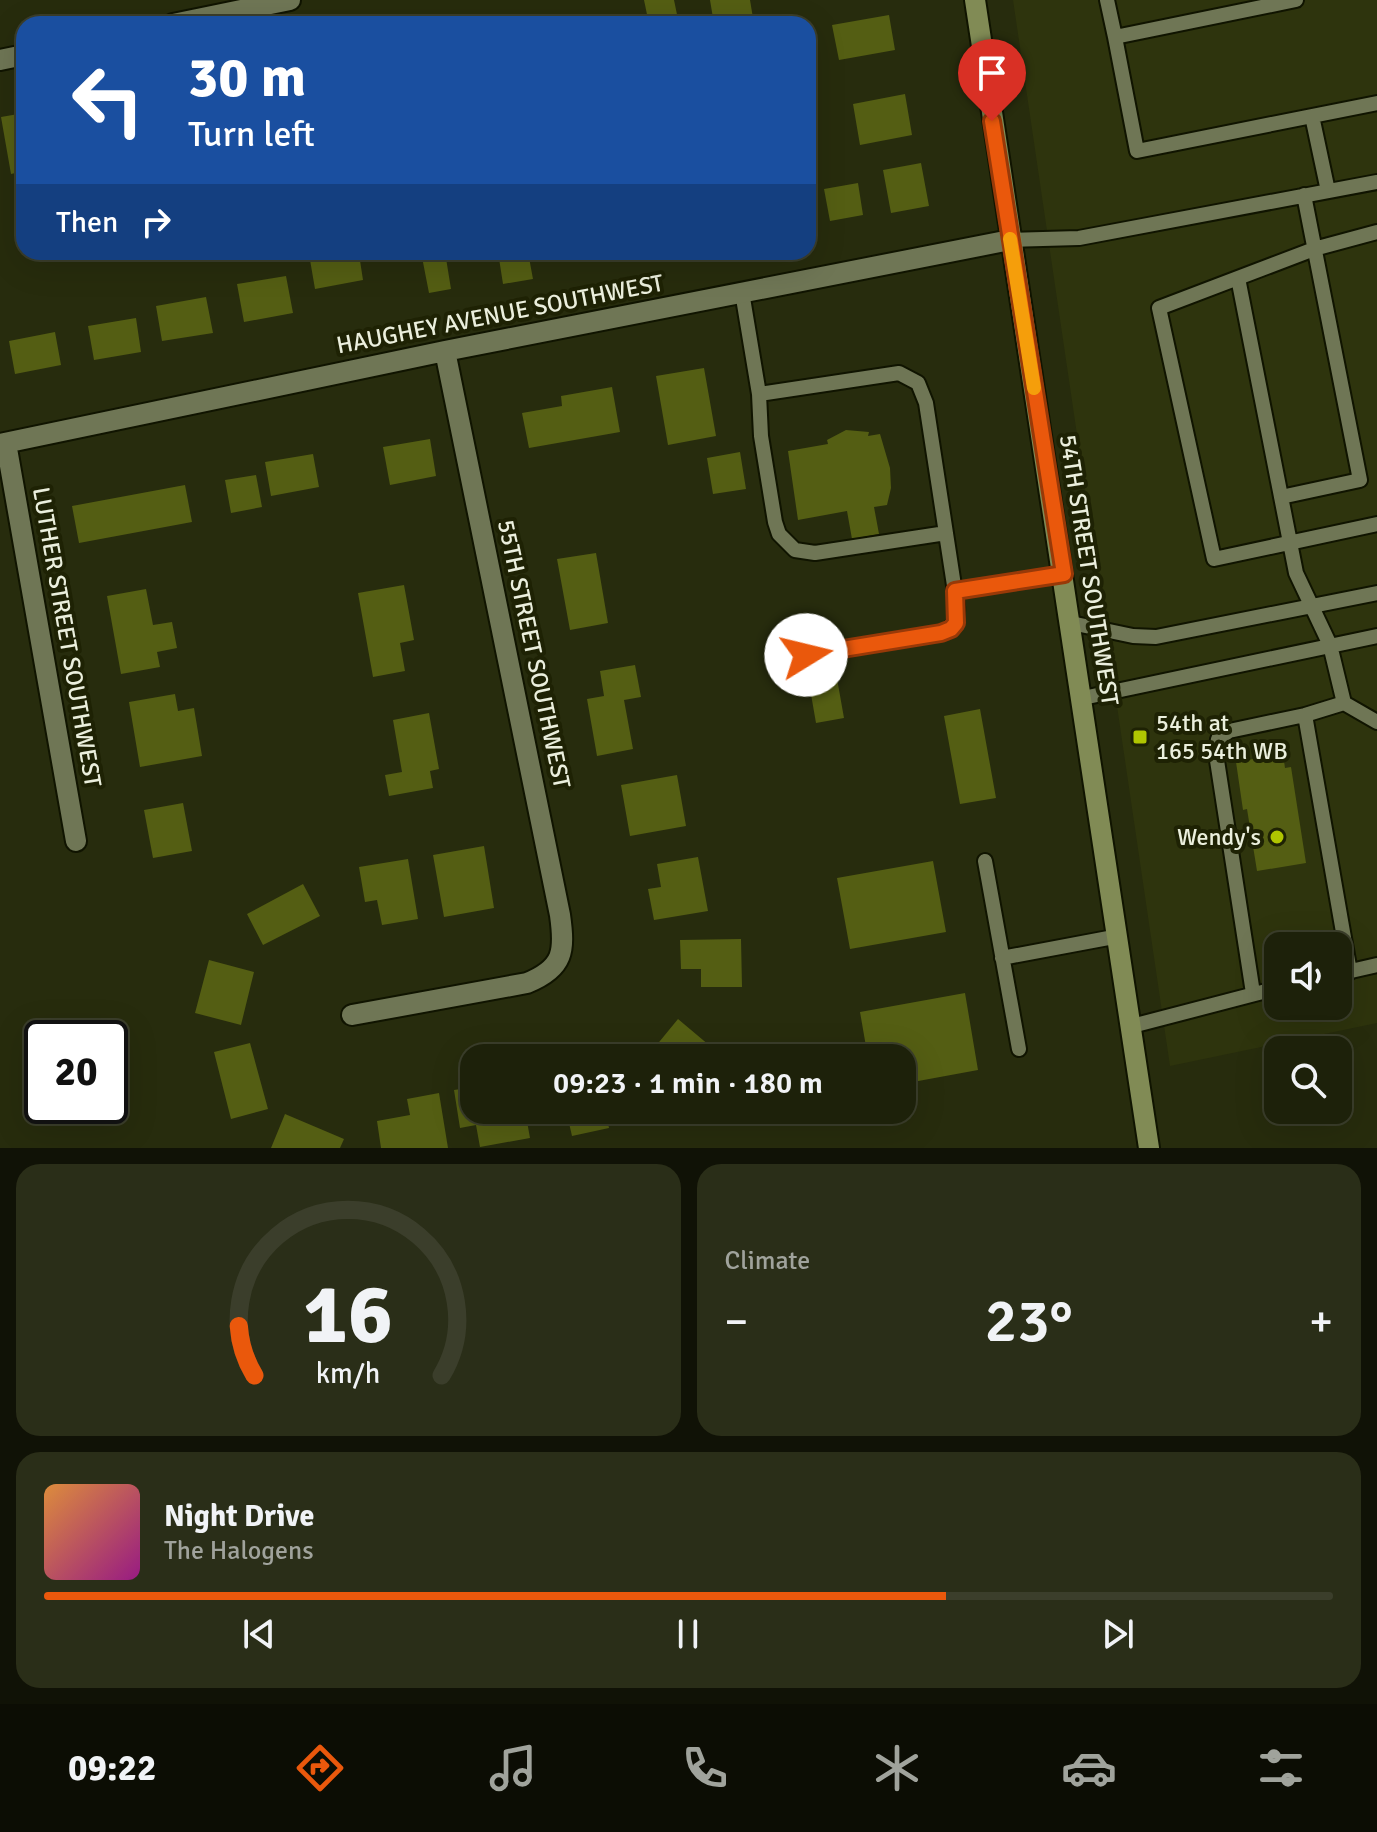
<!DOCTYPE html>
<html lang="en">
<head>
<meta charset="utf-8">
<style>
  :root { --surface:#1d210a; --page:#2a2e18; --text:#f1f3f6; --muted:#a0a39c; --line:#3b3e2b; --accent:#ea580c }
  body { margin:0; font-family:Signika,sans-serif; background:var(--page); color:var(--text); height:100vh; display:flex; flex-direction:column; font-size:30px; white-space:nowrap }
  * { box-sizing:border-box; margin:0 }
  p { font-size:26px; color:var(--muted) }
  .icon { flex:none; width:44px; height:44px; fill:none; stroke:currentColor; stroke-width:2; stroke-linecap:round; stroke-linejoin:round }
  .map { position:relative; height:1148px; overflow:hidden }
  .panel { display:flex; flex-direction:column; gap:16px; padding:16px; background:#101206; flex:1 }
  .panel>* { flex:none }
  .top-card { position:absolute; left:16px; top:16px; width:800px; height:244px; border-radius:24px; box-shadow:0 8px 32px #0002,0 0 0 2px var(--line); background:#1a4fa0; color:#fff; overflow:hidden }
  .buttons { position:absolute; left:1264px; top:932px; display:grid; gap:16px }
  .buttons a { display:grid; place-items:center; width:88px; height:88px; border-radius:16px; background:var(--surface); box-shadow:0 8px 32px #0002,0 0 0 2px var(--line); font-size:40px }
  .speed { position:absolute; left:24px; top:1020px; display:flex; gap:16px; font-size:40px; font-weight:700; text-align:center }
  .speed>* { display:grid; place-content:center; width:104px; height:104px; border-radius:50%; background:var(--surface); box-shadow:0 8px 32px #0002,0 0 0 2px var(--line); line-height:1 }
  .speed .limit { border:4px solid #111; border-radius:12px; background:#fff; color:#111 }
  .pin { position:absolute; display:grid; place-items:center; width:68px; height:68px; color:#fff; margin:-82px -34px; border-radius:50% 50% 50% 0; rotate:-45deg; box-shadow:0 0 8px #0007 }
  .pin .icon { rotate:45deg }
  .me { position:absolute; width:88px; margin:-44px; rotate:81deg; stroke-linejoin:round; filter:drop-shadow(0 0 6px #0008) }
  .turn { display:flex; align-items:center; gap:28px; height:168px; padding:0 40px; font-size:36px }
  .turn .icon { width:104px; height:104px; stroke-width:2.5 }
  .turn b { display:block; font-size:56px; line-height:68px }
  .then { display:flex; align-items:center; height:76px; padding:0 40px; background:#0003; gap:16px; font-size:30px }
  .big { font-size:60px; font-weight:600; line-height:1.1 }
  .panel .tile { flex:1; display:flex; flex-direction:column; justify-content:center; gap:12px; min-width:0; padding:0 28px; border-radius:24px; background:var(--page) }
  .panel .dial { align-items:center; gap:0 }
  .dial svg { height:208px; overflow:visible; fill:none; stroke:var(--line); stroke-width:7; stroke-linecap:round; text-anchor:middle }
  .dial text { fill:var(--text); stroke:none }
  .song { display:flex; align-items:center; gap:24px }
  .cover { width:96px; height:96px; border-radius:12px; background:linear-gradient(135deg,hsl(30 70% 55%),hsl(310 70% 35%)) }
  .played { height:8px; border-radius:4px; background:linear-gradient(90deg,var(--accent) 70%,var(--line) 70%) }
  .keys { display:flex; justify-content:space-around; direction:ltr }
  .heat { display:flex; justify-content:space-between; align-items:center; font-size:44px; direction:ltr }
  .panel .tiles { flex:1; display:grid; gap:16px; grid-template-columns:1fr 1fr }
  .tile:last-child { grid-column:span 2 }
  .trip { position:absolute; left:460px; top:1044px; width:456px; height:80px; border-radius:24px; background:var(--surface); box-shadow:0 8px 32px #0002,0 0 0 2px var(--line); font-weight:600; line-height:80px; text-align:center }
  .tab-bar { display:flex; height:128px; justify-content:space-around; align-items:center; background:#0c0d04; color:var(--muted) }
  .tab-bar .icon { width:56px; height:56px }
  .tab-bar .active { color:var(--accent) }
  .tab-bar b { font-size:36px; color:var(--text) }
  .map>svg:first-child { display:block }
</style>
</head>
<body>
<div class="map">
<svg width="1377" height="1148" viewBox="0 0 1377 1148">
  <rect width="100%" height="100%" fill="#272c0d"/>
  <!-- built -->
  <path fill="#2e340d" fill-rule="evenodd" d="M1013,0h364v1023l-207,43zM1278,946h60v60h-60z"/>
  <!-- building -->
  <path fill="#545e13" d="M644,0h30l5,24h-30z
    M710,0h40l4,24h-40z
    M889,15l6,35 -56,10 -7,-35z
    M905,94l7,41 -52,10 -7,-41z
    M24,113v58l-13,3 -10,-57z
    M921,163l8,43 -38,7 -8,-43z
    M858,183l5,32 -33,6 -6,-32z
    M318,252h13l1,6 27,-4 4,26 -48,9 -6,-35z
    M421,252h24l6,37 -22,4z
    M498,252h30l5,27 -30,5z
    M565,252h49v2l-47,8z
    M286,276l7,37 -49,9 -7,-38z
    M206,297l7,36 -51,8 -6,-35z
    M136,318l5,34 -47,8 -6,-34z
    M55,332l6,33 -46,9 -6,-33z
    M704,368l12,68 -48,9 -12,-69z
    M612,387l8,45 -91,16 -7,-35 40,-7 -1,-10z
    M846,430l23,2 -1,4 12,-2 10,34 1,20 -4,17 -13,2 5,27 -27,5 -5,-28 -49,9 -10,-69 40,-7 -1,-4z
    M430,439l6,37 -46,9 -7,-38z
    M740,452l6,37 -33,5 -6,-36z
    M313,454l6,33 -48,9 -6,-34z
    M256,475l6,32 -31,6 -6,-33z
    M185,485l7,37 -113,21 -7,-37z
    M596,553l12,70 -38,7 -13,-71z
    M404,585l10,55 -14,3 5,28 -32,6 -15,-84z
    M146,589l7,36 19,-3 5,26 -20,4 3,15 -39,7 -14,-78z
    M635,665l6,32 -17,3 9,49 -36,7 -10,-57 17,-3 -4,-25z
    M836,673l8,45 -28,5 -8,-46z
    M175,694l3,17 16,-3 8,48 -62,11 -11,-65z
    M980,709l16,89 -36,6 -16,-88z
    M429,713l10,56 -9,2 3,17 -44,8 -4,-21 17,-3 -9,-52z
    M1283,754l2,14 6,-1 15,96 -49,8 -10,-62 -4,1 -7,-48z
    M677,775l9,51 -56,10 -9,-51z
    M183,803l9,48 -39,7 -9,-48z
    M484,846l10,62 -50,9 -11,-62z
    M698,857l10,54 -54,9 -6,-31 13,-2 -4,-23z
    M408,859l10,60 -36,6 -5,-25 -12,2 -6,-35z
    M933,861l13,71 -96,17 -13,-71z
    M303,884l17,32 -57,29 -16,-31z
    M741,939l1,48h-41v-18h-20l-1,-29z
    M209,960l45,12 -13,53 -46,-12z
    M965,993l13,77 -76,14v-26h-34l-8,-46z
    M678,1019l44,37 -2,2h-74z
    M250,1043l18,66 -37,10 -17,-67z
    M474,1087v23h51l5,28 -50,9 -4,-22 -16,3 -6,-38z
    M439,1093l9,55h-67l-4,-27 33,-6 -3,-16z
    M566,1110h50v1l-10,3 3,14 -37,8z
    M285,1114l59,25 -4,9h-69z"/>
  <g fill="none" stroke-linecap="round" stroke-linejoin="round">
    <defs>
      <path id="service" d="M1107,0l8,37
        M1296,0l-181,37 22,114 240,-48
        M1312,116l16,75
        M1377,232l-63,17 -155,59 55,251 163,-35
        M1010,240l69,-2 298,-56
        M1238,278l58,295 34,72 14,58 -39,12 -76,16 -11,8 -2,15 37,239
        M742,292l17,102 2,42 14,86 4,12 16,16 20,3 131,-20
        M759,394l140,-21 19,10 8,20 31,202c1,15 -2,22 -16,28l-135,22
        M1281,497l79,-17 -56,-285
        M955,591l109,-17
        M1071,623l62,13 23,1 221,-44
        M1083,698l294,-62
        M1344,703l33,19
        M1305,715l45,257
        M985,861l34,188
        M1002,958l117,-22
        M1338,974l39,-9
        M1132,1026l146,-38"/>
      <path id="minor" d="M173,24l117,-24
        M0,60l24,-5
        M6,443l70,398
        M0,444l445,-93 565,-111
        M352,1015l175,-32c37,-15 38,-32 33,-68l-115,-564"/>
      <path id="secondary" d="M975,0l174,1148"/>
    </defs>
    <!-- service casing -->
    <use href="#service" stroke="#101400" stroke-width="18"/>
    <!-- minor casing -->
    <use href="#minor" stroke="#101400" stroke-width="24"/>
    <!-- secondary casing -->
    <use href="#secondary" stroke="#101400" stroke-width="24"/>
    <!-- service -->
    <use href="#service" stroke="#6f7655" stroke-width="14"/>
    <!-- minor -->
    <use href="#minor" stroke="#6f7655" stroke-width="20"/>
    <!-- secondary -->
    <use href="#secondary" stroke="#818b55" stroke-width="20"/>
  </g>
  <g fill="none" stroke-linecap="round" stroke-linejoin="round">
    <defs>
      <path id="route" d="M806,655l135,-22 10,-4 5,-6 -1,-32 109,-17 -72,-453"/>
    </defs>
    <!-- route casing -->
    <use href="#route" stroke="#983908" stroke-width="20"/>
    <!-- route -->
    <use href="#route" stroke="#ea580c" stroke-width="14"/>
    <!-- slow -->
    <path stroke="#f59e0b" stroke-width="14" d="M1010,239l24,149"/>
  </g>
  <!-- markers -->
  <g fill="#b0c501" stroke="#1e2204" stroke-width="3">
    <rect x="1132" y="729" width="16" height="16" rx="4"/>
    <circle cx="1277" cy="837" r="8"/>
  </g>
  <g text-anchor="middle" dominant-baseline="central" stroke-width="8" stroke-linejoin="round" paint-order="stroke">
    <!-- street labels -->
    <g font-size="24" fill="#ebefdd" stroke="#1e2204">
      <text transform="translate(500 314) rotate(-11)">HAUGHEY AVENUE SOUTHWEST</text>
      <text transform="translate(1089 570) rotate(81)">54TH STREET SOUTHWEST</text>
      <text transform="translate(67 637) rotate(80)">LUTHER STREET SOUTHWEST</text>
      <text transform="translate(534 654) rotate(78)">55TH STREET SOUTHWEST</text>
    </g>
    <!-- poi labels -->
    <g font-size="24" fill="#ebefdd" stroke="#1e2204" text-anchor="start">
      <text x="1156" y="723">54th at<tspan x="1156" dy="28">165 54th WB</tspan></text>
      <text x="1261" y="837" text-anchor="end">Wendy's</text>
    </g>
  </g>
</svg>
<div class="buttons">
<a><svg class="icon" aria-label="sound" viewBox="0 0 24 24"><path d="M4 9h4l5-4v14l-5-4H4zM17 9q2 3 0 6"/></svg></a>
<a><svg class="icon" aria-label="search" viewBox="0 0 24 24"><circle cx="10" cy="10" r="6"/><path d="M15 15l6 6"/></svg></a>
</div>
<div class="speed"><div class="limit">20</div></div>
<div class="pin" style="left:992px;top:121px;background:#d93025"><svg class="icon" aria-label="arrive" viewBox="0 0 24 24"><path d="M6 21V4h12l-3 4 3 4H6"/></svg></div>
<svg class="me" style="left:806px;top:655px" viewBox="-20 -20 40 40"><circle r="19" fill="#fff"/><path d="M0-13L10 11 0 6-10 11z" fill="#ea580c"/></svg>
<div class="trip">09:23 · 1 min · 180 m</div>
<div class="top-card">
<div class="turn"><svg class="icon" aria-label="left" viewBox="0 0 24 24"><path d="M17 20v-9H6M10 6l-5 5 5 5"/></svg><div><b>30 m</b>Turn left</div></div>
<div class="then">Then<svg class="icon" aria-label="right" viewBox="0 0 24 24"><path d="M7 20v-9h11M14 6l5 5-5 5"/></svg></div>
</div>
</div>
<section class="panel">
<div class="tiles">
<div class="tile dial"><svg viewBox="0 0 100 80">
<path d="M14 69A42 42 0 1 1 86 69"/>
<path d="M14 69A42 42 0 0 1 8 50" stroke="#ea580c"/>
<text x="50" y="56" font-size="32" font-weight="700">16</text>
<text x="50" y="72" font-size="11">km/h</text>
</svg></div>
<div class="tile"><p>Climate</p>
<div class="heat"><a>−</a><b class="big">23°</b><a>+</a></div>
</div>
<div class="tile">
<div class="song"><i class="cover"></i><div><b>Night Drive</b><p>The Halogens</p></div></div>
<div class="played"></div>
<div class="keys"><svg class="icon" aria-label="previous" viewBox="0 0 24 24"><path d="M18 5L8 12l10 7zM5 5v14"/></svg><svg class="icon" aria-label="pause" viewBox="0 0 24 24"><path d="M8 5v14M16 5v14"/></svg><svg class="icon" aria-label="next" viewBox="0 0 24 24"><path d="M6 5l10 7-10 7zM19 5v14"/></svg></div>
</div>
</div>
</section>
<nav class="tab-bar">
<b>09:22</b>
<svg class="icon active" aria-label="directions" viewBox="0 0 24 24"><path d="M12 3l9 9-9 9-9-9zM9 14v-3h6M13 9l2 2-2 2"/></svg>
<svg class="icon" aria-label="music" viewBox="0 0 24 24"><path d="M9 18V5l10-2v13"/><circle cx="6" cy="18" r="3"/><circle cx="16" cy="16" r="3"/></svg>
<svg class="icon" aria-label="phone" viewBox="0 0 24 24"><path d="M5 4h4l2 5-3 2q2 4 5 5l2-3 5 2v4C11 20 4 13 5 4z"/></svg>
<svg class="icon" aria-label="climate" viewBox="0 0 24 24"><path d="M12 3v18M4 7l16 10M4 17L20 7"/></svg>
<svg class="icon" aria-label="car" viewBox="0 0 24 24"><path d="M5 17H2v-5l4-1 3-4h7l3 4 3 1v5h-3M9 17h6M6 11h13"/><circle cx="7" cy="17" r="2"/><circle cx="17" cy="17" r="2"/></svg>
<svg class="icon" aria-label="filters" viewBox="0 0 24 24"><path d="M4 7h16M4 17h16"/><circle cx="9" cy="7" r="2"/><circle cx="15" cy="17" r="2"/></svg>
</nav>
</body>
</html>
